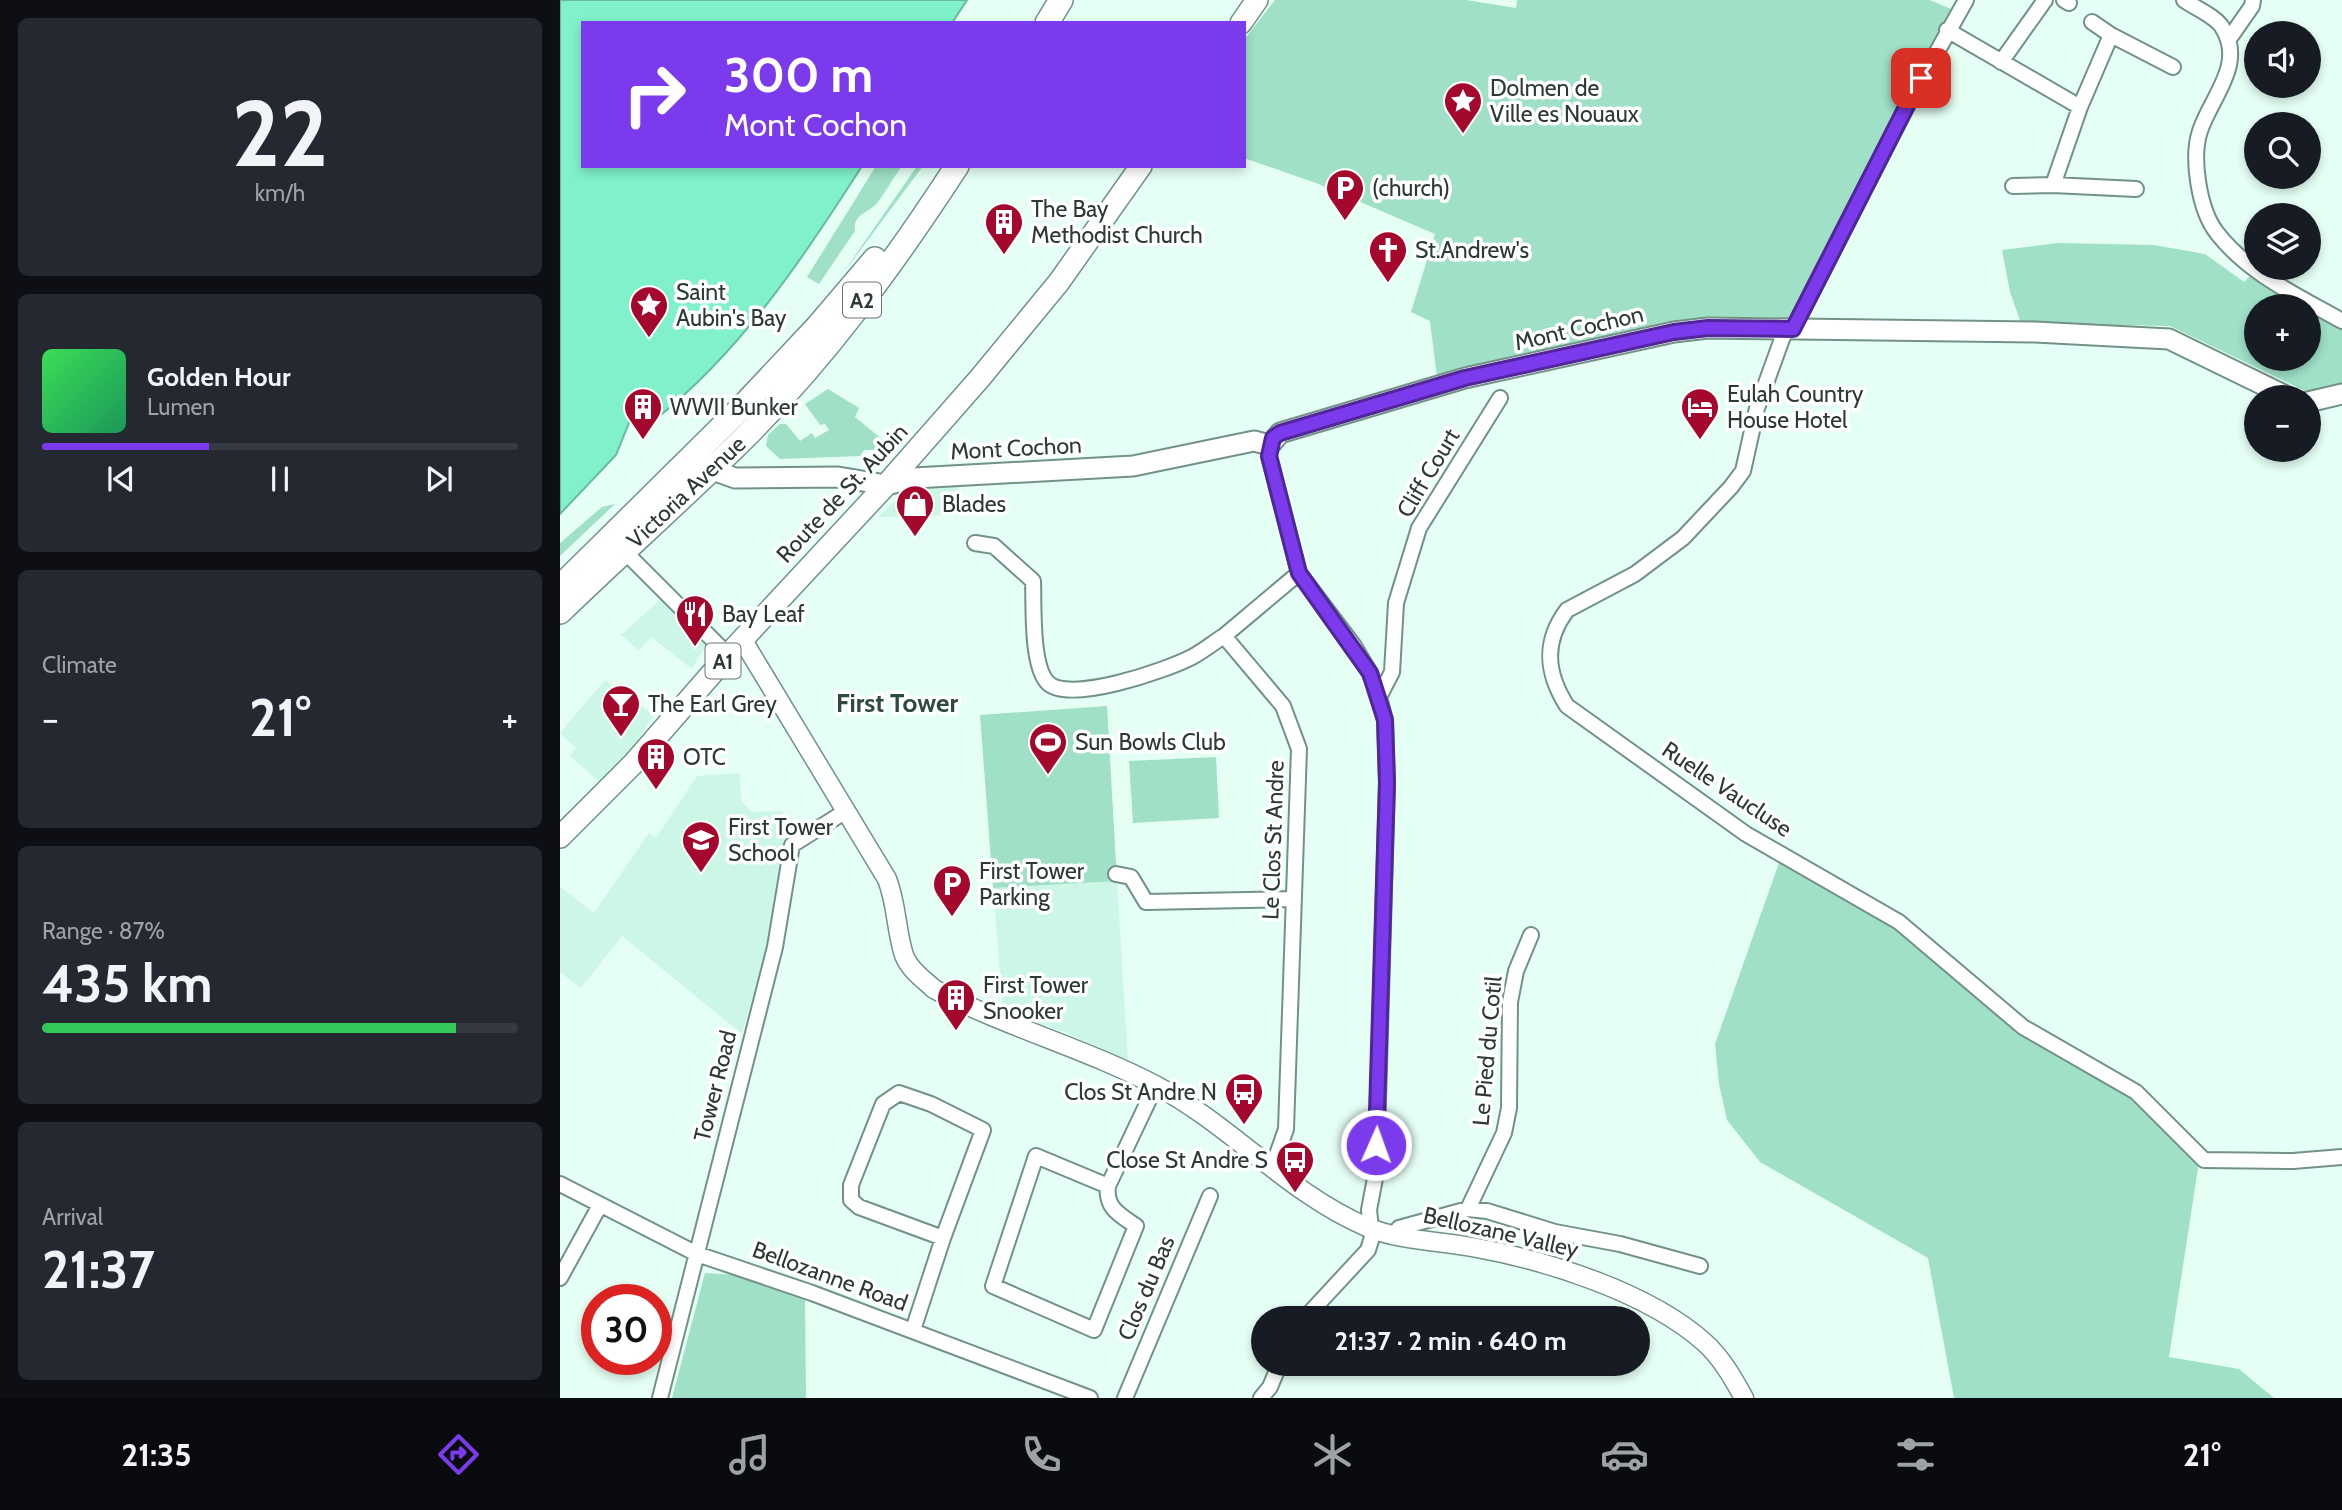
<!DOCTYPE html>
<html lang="en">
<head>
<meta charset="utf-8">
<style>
  :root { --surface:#171b24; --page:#242831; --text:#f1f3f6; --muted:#9ea1a6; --line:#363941; --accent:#7c3aed }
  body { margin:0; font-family:Cabin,sans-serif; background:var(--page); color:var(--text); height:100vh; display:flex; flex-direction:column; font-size:26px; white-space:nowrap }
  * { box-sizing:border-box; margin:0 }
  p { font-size:23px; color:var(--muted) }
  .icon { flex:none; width:38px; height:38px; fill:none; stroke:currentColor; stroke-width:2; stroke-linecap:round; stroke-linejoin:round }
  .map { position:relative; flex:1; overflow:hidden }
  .details { display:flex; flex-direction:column; gap:18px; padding:18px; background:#0d0f14; width:560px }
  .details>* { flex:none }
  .top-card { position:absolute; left:21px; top:21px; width:665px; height:147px; border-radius:0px; box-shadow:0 4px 10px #0003; background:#7c3aed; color:#fff; overflow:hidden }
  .fabs { position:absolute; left:1684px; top:21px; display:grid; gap:14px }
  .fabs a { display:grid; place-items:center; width:77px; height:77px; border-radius:50%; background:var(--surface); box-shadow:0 4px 10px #0003; font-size:35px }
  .speed { position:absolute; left:21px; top:1284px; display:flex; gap:14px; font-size:35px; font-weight:700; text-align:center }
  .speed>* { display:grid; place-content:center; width:91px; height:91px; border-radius:50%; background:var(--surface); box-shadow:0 4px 10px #0003; line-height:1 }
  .speed .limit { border:10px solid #d22; background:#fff; color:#111 }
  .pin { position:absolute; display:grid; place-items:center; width:60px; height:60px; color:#fff; margin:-30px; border-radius:14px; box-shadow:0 4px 10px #0006 }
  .me { position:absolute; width:77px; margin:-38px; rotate:2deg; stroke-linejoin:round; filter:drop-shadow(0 0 5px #0008) }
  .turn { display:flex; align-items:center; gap:24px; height:147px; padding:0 28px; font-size:32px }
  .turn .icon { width:91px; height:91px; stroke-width:2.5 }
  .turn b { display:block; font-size:49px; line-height:60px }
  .big { font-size:52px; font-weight:700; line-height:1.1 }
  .details .widget { flex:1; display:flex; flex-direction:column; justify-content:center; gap:10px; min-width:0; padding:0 24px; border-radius:10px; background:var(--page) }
  .details .dial { align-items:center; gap:0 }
  .dial b { font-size:91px; line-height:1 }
  .song { display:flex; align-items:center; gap:21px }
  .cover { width:84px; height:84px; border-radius:10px; background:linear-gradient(135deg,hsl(130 70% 55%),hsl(150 70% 35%)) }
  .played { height:7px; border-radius:4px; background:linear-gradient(90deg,var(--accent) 35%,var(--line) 35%) }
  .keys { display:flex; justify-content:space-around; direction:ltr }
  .heat { display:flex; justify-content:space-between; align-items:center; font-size:38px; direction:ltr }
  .charge { height:10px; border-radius:5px; background:linear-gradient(90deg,#34c759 87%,var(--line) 0) }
  .trip { position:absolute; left:691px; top:1306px; width:399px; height:70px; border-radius:35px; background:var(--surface); box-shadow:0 4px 10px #0003; font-weight:700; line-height:70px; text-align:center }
  .dock { display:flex; height:112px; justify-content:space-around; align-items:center; background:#090b0e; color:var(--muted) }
  .dock .icon { width:49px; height:49px }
  .dock .current { color:var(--accent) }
  .dock b { font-size:32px; color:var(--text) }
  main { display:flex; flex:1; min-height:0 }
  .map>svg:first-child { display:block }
</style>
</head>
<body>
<main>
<section class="details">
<div class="widget dial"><b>22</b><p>km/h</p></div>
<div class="widget">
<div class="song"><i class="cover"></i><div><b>Golden Hour</b><p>Lumen</p></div></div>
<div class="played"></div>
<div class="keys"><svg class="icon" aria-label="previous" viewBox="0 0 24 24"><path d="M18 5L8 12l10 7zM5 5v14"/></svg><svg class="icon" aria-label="pause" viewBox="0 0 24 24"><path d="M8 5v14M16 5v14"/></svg><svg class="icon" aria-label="next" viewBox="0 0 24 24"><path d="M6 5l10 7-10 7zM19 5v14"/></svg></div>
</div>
<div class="widget"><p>Climate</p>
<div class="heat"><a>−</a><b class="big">21°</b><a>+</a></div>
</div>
<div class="widget"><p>Range · 87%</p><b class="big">435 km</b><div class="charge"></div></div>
<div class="widget"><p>Arrival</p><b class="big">21:37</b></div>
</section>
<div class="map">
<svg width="1782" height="1398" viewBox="0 0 1782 1398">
  <rect width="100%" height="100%" fill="#e5fff4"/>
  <!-- built -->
  <path fill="#ccf6e6" d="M398,484l2,31 -81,2 24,-25z
    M101,599l46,45 -15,25 -41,-32 -12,13 -18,-15z
    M45,680l49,35 -22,34 -32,33 -30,-26 6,-8 -16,-15z
    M180,773l1,28 11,11 31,-1 2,31 -9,73 -34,119 -120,-98 -41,52 -21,-16v-85l34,26 55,-80 7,5 41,-62z
    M557,881l11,179 -66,-29 -59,-20 -10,-123z"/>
  <!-- green -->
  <path fill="#9fe0c7" d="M715,0h191l50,8 1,-8h413l21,9 -160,311 -117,2 -237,55 -7,-56 -19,-9 24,-78 -119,-51 -72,-25v-118z
    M316,166h26c-9,12 -16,26 -25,37 -9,11 -24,10 -22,28l-36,53 -12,-7z
    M357,166h6l-82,110z
    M1498,243l96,2 51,9 39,28 8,-8 52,32h-48v53h52v-50l34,21v54l-37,7 -135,-65 -149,-3 -11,-31 -8,-42z
    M268,389l31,19 -4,9 27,22 -3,11h-15l-4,6 -80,3 -14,-13 2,-11 12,-11h6l14,17 12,-8 3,5 14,-8 -4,-6 -5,1 -15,-21z
    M55,504l-55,52v-13l42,-36z
    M547,706l10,175 -124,7 -13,-173z
    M656,757l3,61 -86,5 -4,-62z
    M1220,860l116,65 132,113 49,24 54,35 68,65 -30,195 70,12 35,29h-320l-26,-140 -168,-96 -33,-42 -8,-36 -4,-40z
    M145,1273l33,2 67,23 1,100h-134z"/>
  <!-- water -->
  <path fill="#80f1ca" stroke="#67ba9d" stroke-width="2" d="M0,0h407l-15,23h-369v143h279c-58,91 -120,184 -205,252l-18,-20 -23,57 -56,59z"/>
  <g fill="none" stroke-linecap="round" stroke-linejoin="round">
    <defs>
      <path id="minor" d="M1504,0l5,3
        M1624,0c11,8 31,16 38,27 24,37 -11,70 -22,104 -9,27 -1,79 17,102 32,41 81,63 125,88
        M1532,22l19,13
        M1387,30l133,77 -27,78 83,4
        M1669,39l23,-33 1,-6
        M1441,62l44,-62
        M1520,107l31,-72 62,32
        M1453,186l40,-1
        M1226,328l-29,80 -14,63 -12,16 -48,51 -48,36 -68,36c-24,32 -21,63 0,96l179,128 153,88 124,105 113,65 68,68 89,1 49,-4
        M1233,329l116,-227 57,-102
        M710,445l-1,11 30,117 55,73 16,27 9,24 6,23 2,63 -11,390 -7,37 3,27 -4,13 -63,68
        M415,543l19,3 39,35c1,24 -2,83 14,101 20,23 120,-12 145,-25 11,-6 21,-14 32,-21
        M64,551l104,104
        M819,697l13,-25 4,-69 23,-75 81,-130
        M556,874l15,3 15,25 148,-3
        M713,1166l13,-37 13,-380 -16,-43 -59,-70 75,-63
        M0,1184l137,70 115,39 278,105
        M548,1186l-72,-30 -43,130 101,44 42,-104c-16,-11 -31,-18 -28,-40l48,-101
        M908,1209l36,-76 5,-25 1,-106 6,-31 15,-36
        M835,1234l4,-6 69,-19 19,2 68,21 65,12 80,22
        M0,1278l40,-73
        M353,1330l30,-92 -84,-31 -8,-7v-15l32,-81 16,-11 32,11 52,26 -40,108
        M100,1398l115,-451 17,-102 54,-34
        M565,1398l85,-202
        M701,1398l9,-11 10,-24"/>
      <path id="tertiary" d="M182,639l145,240c10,25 9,52 17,76 5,14 19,24 30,34 71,38 151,59 223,97 75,40 132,108 210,141 33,14 75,14 110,21 72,13 172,45 227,94 17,15 29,36 40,56"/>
      <path id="secondary" d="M1748,402l34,-8
        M150,469l25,9 103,-1 48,8 28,-7 219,-12 121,-25 16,4 10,-12 185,-55 209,-46 34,-4 327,4 134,7 119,58"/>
      <path id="primary" d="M681,23l16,-23
        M0,837l74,-74 94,-108 158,-170 94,-107 79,-96 82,-116"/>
      <path id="trunk" d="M487,23l14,-23
        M0,587l181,-179 77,-82 57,-67
        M0,612c60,-58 122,-113 181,-171 83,-82 153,-178 216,-275"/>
    </defs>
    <!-- minor casing -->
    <use href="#minor" stroke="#739286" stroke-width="18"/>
    <!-- tertiary casing -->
    <use href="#tertiary" stroke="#739286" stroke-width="21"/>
    <!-- secondary casing -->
    <use href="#secondary" stroke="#739286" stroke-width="23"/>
    <!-- primary casing -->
    <use href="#primary" stroke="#739286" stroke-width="24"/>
    <!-- trunk casing -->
    <use href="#trunk" stroke="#739286" stroke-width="26"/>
    <!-- minor -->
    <use href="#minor" stroke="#fff" stroke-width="14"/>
    <!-- tertiary -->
    <use href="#tertiary" stroke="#fff" stroke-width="18"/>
    <!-- secondary -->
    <use href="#secondary" stroke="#fff" stroke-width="19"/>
    <!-- primary -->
    <use href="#primary" stroke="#fff" stroke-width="21"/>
    <!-- trunk -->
    <use href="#trunk" stroke="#fff" stroke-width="23"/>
  </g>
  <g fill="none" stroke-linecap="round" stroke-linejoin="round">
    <defs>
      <path id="route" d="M816,1145l11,-362 -2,-63 -15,-47 -71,-100 -30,-117 4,-18 7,-5 185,-55 209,-46 34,-4 85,1 128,-251"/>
    </defs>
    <!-- route casing -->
    <use href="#route" stroke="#51269a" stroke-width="18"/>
    <!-- route -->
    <use href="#route" stroke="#7c3aed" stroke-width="12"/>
  </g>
  <!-- icons -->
  <defs>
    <symbol id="sight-pin" viewBox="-11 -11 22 30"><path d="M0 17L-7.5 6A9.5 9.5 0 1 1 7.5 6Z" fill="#a4082c" stroke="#fff"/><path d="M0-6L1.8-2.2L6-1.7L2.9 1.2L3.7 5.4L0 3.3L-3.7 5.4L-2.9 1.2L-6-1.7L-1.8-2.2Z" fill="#fff"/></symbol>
    <symbol id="parking-pin" viewBox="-11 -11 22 30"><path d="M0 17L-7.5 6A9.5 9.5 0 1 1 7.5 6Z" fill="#a4082c" stroke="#fff"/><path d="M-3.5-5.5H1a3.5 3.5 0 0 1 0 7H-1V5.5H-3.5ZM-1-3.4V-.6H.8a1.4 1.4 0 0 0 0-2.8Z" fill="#fff"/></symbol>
    <symbol id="building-pin" viewBox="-11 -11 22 30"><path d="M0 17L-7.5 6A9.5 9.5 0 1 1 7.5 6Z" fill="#a4082c" stroke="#fff"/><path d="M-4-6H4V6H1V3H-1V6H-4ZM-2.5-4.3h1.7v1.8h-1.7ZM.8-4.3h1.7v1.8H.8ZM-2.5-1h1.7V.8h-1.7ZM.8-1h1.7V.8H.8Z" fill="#fff"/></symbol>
    <symbol id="church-pin" viewBox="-11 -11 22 30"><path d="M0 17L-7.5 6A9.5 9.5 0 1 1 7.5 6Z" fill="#a4082c" stroke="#fff"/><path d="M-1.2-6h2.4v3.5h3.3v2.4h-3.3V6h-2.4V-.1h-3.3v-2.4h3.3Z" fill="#fff"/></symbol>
    <symbol id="hotel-pin" viewBox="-11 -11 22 30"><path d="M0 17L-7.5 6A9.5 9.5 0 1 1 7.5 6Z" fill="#a4082c" stroke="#fff"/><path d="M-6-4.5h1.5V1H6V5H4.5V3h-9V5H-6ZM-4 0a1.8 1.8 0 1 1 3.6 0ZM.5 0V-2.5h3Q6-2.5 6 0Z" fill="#fff"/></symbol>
    <symbol id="shop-pin" viewBox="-11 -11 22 30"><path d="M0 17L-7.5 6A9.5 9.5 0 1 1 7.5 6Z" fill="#a4082c" stroke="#fff"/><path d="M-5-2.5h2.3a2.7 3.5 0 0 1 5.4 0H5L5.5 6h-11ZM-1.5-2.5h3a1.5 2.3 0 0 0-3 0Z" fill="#fff"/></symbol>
    <symbol id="restaurant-pin" viewBox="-11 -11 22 30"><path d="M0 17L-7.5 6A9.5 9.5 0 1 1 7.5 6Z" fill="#a4082c" stroke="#fff"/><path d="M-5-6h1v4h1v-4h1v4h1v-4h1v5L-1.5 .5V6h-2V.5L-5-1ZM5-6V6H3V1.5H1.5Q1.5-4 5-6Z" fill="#fff"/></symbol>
    <symbol id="bar-pin" viewBox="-11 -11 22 30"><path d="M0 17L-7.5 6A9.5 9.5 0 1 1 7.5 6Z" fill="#a4082c" stroke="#fff"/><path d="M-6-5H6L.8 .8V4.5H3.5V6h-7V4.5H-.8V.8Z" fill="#fff"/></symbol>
    <symbol id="stadium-pin" viewBox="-11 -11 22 30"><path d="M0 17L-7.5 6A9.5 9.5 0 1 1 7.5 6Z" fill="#a4082c" stroke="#fff"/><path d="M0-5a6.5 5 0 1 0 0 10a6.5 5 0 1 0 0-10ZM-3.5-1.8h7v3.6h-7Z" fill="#fff"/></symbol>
    <symbol id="school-pin" viewBox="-11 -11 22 30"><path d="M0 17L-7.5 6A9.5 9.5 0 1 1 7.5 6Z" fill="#a4082c" stroke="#fff"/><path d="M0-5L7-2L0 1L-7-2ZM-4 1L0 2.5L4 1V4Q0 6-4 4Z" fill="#fff"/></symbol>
    <symbol id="bus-pin" viewBox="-11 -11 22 30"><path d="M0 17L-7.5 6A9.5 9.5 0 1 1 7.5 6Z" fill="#a4082c" stroke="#fff"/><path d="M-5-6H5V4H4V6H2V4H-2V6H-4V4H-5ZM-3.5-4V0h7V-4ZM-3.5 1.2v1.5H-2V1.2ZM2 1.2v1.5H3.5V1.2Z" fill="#fff"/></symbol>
  </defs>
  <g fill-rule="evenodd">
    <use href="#sight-pin" x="881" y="79" width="44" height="60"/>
    <use href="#parking-pin" x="763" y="166" width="44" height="60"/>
    <use href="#building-pin" x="422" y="200" width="44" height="60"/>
    <use href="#church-pin" x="806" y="228" width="44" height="60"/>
    <use href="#sight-pin" x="67" y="283" width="44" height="60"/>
    <use href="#building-pin" x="61" y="385" width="44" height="60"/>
    <use href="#hotel-pin" x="1118" y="385" width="44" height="60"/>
    <use href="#shop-pin" x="333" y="482" width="44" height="60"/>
    <use href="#restaurant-pin" x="113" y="592" width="44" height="60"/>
    <use href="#bar-pin" x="39" y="682" width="44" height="60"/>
    <use href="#stadium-pin" x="466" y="720" width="44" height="60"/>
    <use href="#building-pin" x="74" y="735" width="44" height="60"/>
    <use href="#school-pin" x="119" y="818" width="44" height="60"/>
    <use href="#parking-pin" x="370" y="862" width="44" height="60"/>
    <use href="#building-pin" x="374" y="976" width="44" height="60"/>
    <use href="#bus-pin" x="662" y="1070" width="44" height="60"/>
    <use href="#bus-pin" x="713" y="1138" width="44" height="60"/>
  </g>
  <g text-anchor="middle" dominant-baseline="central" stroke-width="7" stroke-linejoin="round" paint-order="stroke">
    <!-- shield labels -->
    <g fill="#fff" stroke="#6b7471" stroke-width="2">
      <rect x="283" y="282.5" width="38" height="35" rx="5"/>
      <rect x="145.5" y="643.5" width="35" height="35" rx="5"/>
    </g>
    <g font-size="21" font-weight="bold" fill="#2c3934">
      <text x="302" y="300">A2</text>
      <text x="163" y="661">A1</text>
    </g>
    <!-- poi labels -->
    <g font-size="23" fill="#2c3934" stroke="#fff" text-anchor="start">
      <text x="930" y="88">Dolmen de<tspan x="930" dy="26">Ville es Nouaux</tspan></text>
      <text x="812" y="188">(church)</text>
      <text x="471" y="209">The Bay<tspan x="471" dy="26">Methodist Church</tspan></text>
      <text x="855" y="250">St.Andrew's</text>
      <text x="116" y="292">Saint<tspan x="116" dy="26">Aubin's Bay</tspan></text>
      <text x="1167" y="394">Eulah Country<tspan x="1167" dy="26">House Hotel</tspan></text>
      <text x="110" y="407">WWII Bunker</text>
      <text x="382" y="504">Blades</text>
      <text x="162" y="614">Bay Leaf</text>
      <text x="88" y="704">The Earl Grey</text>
      <text x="515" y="742">Sun Bowls Club</text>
      <text x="123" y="757">OTC</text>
      <text x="168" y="827">First Tower<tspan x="168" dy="26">School</tspan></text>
      <text x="419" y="871">First Tower<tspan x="419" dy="26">Parking</tspan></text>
      <text x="423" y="985">First Tower<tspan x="423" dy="26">Snooker</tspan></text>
      <text x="657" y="1092" text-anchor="end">Clos St Andre N</text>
      <text x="708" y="1160" text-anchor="end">Close St Andre S</text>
    </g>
    <!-- street labels -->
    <g font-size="23" fill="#2c3934" stroke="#fff">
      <text transform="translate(1019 328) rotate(-13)">Mont Cochon</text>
      <text transform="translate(456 448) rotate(-3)">Mont Cochon</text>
      <text transform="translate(868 473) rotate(-59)">Cliff Court</text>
      <text transform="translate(126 492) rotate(-43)">Victoria Avenue</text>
      <text transform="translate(282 493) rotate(-47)">Route de St. Aubin</text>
      <text transform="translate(1167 789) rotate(34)">Ruelle Vaucluse</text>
      <text transform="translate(713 840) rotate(-88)">Le Clos St Andre</text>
      <text transform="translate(927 1051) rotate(-85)">Le Pied du Cotil</text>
      <text transform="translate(155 1086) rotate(-76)">Tower Road</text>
      <text transform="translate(941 1232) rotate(13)">Bellozane Valley</text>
      <text transform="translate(270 1276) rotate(20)">Bellozanne Road</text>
      <text transform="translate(586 1288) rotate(-67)">Clos du Bas</text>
    </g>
    <!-- quarter labels -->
    <g font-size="26" font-weight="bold" fill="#2e4b40" stroke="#fff">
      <text x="337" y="703">First Tower</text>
    </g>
  </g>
</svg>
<div class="fabs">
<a><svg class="icon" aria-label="sound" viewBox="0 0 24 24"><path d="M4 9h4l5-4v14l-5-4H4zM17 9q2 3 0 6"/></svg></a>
<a><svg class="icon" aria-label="search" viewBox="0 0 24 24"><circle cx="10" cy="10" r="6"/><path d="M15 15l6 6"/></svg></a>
<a><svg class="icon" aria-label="layers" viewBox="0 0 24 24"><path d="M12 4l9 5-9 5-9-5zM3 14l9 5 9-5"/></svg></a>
<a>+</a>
<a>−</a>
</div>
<div class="speed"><div class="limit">30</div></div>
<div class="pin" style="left:1361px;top:78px;background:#d93025"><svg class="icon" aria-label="arrive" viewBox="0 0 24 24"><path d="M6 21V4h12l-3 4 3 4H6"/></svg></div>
<svg class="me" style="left:816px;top:1145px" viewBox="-20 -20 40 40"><circle r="17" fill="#7c3aed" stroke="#fff" stroke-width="3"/><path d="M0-11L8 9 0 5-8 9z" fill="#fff"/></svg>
<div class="trip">21:37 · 2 min · 640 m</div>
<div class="top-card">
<div class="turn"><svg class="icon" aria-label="right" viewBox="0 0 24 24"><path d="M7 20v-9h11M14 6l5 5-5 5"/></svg><div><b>300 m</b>Mont Cochon</div></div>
</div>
</div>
</main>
<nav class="dock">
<b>21:35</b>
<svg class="icon current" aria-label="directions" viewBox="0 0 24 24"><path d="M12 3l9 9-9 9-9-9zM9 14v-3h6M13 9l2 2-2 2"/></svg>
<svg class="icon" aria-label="music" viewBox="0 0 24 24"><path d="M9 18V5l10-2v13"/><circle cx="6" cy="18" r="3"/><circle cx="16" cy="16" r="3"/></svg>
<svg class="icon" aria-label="phone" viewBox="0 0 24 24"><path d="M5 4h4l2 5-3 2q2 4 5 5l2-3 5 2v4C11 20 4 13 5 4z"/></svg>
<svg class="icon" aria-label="climate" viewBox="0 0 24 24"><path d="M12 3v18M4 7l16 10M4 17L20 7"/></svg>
<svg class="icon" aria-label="car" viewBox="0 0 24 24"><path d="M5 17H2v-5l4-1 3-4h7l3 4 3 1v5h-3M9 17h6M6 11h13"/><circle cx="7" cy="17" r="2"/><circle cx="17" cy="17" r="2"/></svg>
<svg class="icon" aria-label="filters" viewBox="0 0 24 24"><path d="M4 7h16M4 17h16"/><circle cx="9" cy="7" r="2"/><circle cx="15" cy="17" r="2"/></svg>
<b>21°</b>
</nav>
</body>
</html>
